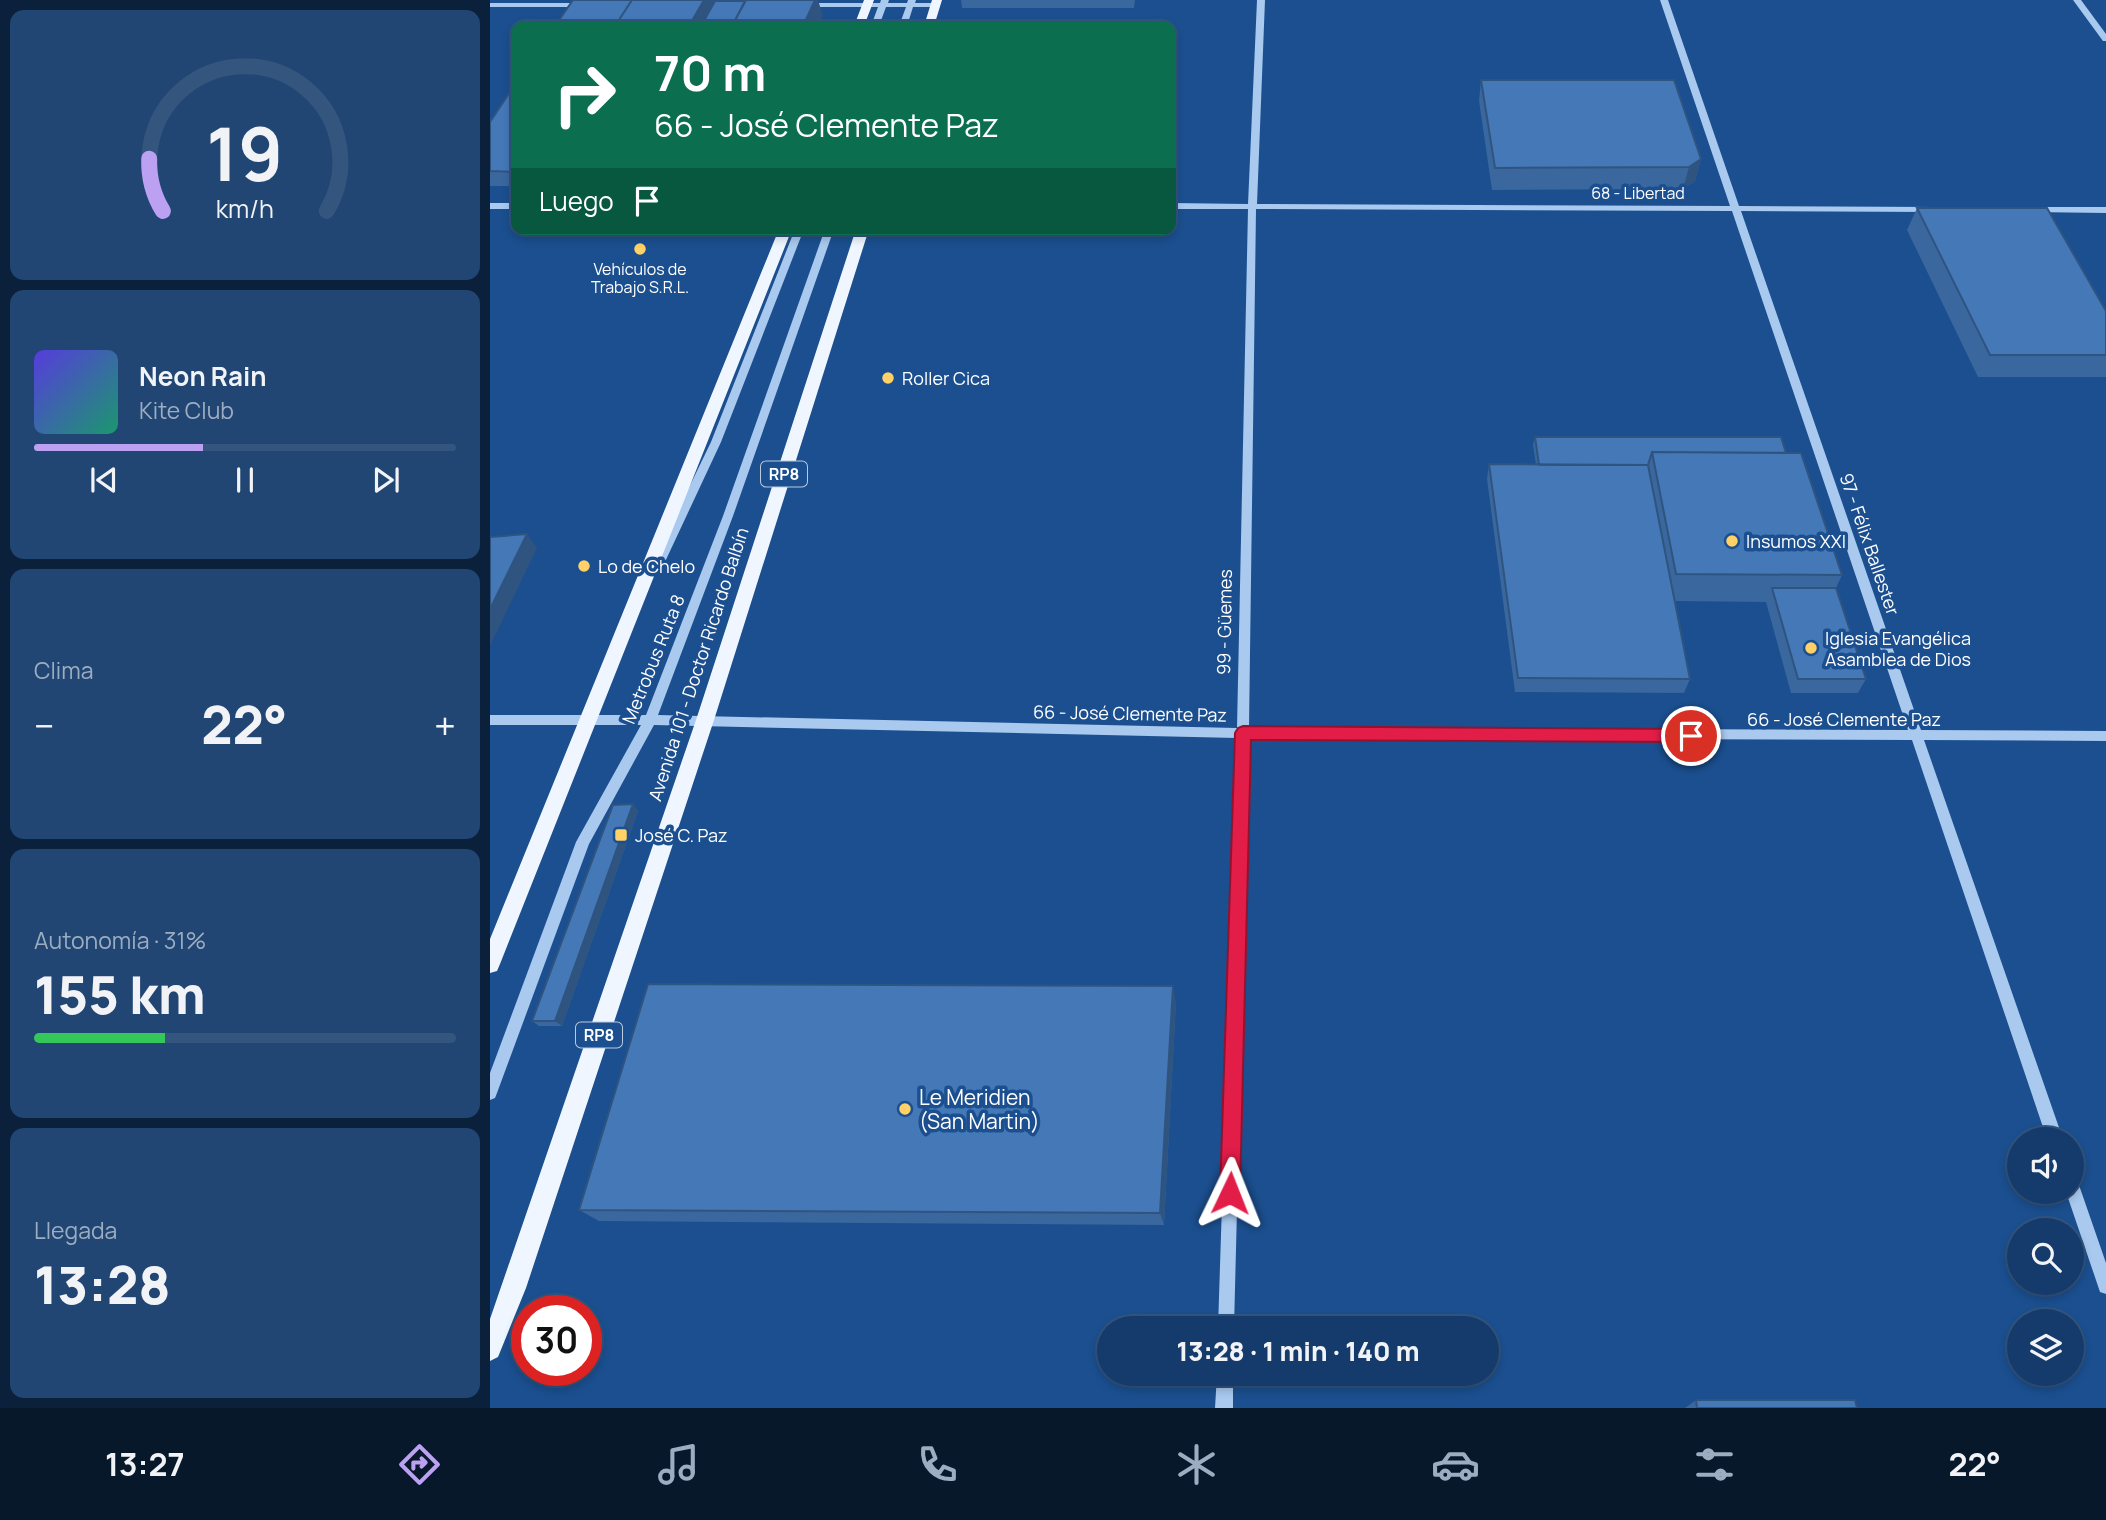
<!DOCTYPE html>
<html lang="es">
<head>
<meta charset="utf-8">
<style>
  :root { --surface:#143b6b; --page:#214673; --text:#f1f3f6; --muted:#9dadc1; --line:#33557e; --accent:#bca0f2 }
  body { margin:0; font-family:Manrope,sans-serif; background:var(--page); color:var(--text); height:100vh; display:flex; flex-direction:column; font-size:26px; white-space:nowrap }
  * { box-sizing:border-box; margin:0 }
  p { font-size:23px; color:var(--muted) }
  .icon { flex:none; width:38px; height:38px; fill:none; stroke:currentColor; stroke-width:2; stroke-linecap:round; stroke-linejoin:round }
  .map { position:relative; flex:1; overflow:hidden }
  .side { display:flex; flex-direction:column; gap:10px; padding:10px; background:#0b203b; width:490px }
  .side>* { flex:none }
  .hud { position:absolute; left:21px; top:21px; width:665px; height:214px; border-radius:14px; box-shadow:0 4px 10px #0003,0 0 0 2px var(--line); background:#0b6e4f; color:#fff; overflow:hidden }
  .controls { position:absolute; left:1517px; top:1127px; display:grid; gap:14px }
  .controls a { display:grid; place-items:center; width:77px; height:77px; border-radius:50%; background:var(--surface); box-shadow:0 4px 10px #0003,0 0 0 2px var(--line); font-size:35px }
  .speed { position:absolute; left:21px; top:1295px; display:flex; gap:14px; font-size:35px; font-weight:700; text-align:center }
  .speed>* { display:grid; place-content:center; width:91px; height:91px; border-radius:50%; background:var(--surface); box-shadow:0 4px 10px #0003,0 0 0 2px var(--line); line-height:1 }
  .speed .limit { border:10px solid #d22; background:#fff; color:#111 }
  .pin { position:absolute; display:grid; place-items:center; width:60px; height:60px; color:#fff; margin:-30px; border:4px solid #fff; border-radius:50%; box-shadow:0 2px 7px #0007 }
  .me { position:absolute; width:77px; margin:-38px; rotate:2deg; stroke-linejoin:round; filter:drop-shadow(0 0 5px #0008) }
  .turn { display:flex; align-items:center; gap:24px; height:147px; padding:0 28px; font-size:32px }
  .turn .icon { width:91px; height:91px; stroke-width:2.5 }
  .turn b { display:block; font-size:49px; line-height:60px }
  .then { display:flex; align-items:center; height:66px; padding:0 28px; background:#0003; gap:14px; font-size:26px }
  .big { font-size:52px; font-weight:800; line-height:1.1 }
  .side .card { flex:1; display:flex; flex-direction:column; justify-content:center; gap:10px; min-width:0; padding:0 24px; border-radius:14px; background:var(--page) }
  .side .dial { align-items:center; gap:0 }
  .dial svg { height:182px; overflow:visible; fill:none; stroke:var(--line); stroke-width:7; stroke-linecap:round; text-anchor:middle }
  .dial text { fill:var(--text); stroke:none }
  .song { display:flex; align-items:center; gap:21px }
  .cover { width:84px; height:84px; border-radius:10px; background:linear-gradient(135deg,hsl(250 70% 55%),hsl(160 70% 35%)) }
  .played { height:7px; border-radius:4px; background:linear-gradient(90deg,var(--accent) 40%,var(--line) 40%) }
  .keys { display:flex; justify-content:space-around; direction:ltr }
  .heat { display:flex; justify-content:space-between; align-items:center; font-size:38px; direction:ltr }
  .charge { height:10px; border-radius:5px; background:linear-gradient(90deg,#34c759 31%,var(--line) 0) }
  .trip { position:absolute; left:607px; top:1316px; width:402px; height:70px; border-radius:35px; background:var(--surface); box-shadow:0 4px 10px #0003,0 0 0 2px var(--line); font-weight:800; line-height:70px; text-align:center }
  .menu { display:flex; height:112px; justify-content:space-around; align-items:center; background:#08182b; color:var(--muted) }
  .menu .icon { width:49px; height:49px }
  .menu .on { color:var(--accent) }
  .menu b { font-size:32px; color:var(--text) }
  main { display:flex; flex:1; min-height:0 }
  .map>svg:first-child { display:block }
</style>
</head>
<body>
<main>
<section class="side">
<div class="card dial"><svg viewBox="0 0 100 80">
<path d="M14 69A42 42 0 1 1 86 69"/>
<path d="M14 69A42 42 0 0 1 8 46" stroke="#bca0f2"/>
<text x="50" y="56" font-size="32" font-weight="700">19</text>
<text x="50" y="72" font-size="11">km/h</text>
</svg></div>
<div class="card">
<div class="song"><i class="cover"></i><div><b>Neon Rain</b><p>Kite Club</p></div></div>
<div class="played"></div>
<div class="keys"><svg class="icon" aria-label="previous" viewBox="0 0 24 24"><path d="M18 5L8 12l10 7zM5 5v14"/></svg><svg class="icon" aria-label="pause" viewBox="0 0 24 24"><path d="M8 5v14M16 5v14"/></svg><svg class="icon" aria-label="next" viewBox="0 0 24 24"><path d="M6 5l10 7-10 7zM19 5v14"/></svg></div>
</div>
<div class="card"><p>Clima</p>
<div class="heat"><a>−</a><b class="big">22°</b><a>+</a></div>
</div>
<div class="card"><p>Autonomía · 31%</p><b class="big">155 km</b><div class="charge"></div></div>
<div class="card"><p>Llegada</p><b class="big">13:28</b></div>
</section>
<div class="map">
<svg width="1616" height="1408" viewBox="0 0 1616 1408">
  <rect width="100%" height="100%" fill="#1b4f8f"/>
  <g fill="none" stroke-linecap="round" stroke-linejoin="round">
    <!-- minor -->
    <path fill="#a9c9ee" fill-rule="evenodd" d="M391,0h8l-1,3h19l1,-3h8l-1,3h21l4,2 -4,2h-23l-6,19h-8l7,-19h-20l-7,19h-8l7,-19h-75l-4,-2 4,-2h77z
      M767,0h8l-8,204 473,2 -70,-206h8l71,206 195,1v4l-3,1 -190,-1 180,519 185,1v10l-182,-1 139,399h-16l-135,-399 -663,-2 -15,590h-16l19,-590 -583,-13 -65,119 -92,249 -2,5 -5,2v-27l86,-231 65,-117h-151v-10h156l77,-199 102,-287h9l-101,287 -75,199 579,13 11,-519h-77v-6l77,1zM766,209l476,2 176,519 -659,-2z
      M1583,0h8l25,34v7h-3z
      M0,3h95l4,2 -4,2h-95z
      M0,203h26v6h-26z
      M1543,207h73v6l-76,-1 -1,-2z
      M305,229h9l-83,213 -57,122 -2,3h-8l-2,-3 59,-122z
      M1582,1180l6,2 2,6 26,75v31l-6,-2 -2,-6 -32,-94h6z
      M727,1374h16v34h-18z"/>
    <!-- major -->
    <path fill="#f0f6ff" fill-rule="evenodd" d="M374,0h10l-10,26h-10z
      M442,0h10l-8,26h-10z
      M289,229h13l-292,735 -3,7 -7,2v-34z
      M366,229h13l-155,491 -188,568 -28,69 -8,4v-42l206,-599z"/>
  </g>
  <!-- wall -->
  <path fill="#3a679d" d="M471,0h174l-1,8h-172z
    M991,80l220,79 -6,22 -12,8 -191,1 -13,-89z
    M26,83v103h-26v-64z
    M1427,208l189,103v66h-128l-71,-147z
    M1045,437l251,16 56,122 -6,13 30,91 -8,14h-67l-25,-91 -91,-1 15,78 -6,14 -169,-1 -28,-213 2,-15 47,1 -3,-20z
    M143,804l5,7 -76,215h-23l-7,-5z
    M686,1002l-12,223 -565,-4 -20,-11z
    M1206,1400l161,8h-172z"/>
  <!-- shaded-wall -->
  <path fill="#305480" d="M214,0h11l5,15 -6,11h-25z
    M325,0h3l5,16 -4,10h-16z
    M1211,159l-6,22 -12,8 6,-22z
    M37,534l10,14 -47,98v-37z
    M143,804l5,7 -76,215 -7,-5z
    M683,986l3,16 -12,223 -4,-12z"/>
  <!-- building -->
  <path fill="#4478b7" stroke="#305480" stroke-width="2" d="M83,0h59l-17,26h-60z
    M142,0h72l-15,26h-74z
    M256,0h69l-12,26h-71z
    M225,1h30l-13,25h-31z
    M991,80h193l27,79 -12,8 -194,1z
    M26,83v89l-26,-1v-49z
    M1427,208h130l59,103v44h-116z
    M1045,437h246l5,16 -134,-1 -4,13h-109z
    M1162,452l149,1 41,122 -166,-1z
    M999,464l159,1 42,214 -172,-1z
    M37,534l-37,75v-72z
    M1282,588h64l30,91h-68z
    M143,804l-78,217h-23l81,-216z
    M158,984l525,2 -13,227 -581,-3z
    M1206,1400h159l2,8h-160z"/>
  <!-- route -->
  <path fill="#e11d48" stroke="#92132f" stroke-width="2" d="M753,726l448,3 6,2 2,5 -2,4 -6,2 -440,-2 -11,453 -3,7 -7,3 -7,-3 -3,-7 15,-460 3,-5z"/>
  <!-- markers -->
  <g fill="#ffd166" stroke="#1b4f8f" stroke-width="2.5">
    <circle cx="150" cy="249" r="7"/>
    <circle cx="398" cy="378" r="7"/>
    <circle cx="1242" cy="541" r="7"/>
    <circle cx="94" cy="566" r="7"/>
    <circle cx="1321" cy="648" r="7"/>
    <rect x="124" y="828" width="14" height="14" rx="3.5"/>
    <circle cx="415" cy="1109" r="7"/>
  </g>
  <g text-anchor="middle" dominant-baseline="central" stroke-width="7" stroke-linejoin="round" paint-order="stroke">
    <!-- far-street labels -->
    <g font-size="16" fill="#fff" stroke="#1b4f8f">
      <text x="1148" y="193">68 - Libertad</text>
    </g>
    <!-- far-poi labels -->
    <g font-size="16" fill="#fff" stroke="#1b4f8f">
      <text x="150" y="269">Vehículos de<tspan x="150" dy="18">Trabajo S.R.L.</tspan></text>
    </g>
    <!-- shield labels -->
    <g fill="#1b4f8f" stroke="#bbcadd" stroke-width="2">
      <rect x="271" y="461.5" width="46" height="25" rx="5"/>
      <rect x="86" y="1022.5" width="46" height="25" rx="5"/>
    </g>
    <g font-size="16" font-weight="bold" fill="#fff">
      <text x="294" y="474">RP8</text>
      <text x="109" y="1035">RP8</text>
    </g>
    <!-- poi labels -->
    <g font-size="18" fill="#fff" stroke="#1b4f8f" text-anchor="start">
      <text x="412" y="378">Roller Cica</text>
      <text x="1256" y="541">Insumos XXI</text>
      <text x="108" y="566">Lo de Chelo</text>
      <text x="1335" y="638">Iglesia Evangélica<tspan x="1335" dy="21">Asamblea de Dios</tspan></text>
      <text x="145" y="835">José C. Paz</text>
    </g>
    <!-- street labels -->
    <g font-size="18" fill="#fff" stroke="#1b4f8f">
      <text transform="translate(1380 544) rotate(71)">97 - Félix Ballester</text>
      <text transform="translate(734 622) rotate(-89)">99 - Güemes</text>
      <text transform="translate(163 659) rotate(-68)">Metrobus Ruta 8</text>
      <text transform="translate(208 664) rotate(-72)">Avenida 101 - Doctor Ricardo Balbín</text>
      <text transform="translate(640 713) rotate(1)">66 - José Clemente Paz</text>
      <text x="1354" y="719">66 - José Clemente Paz</text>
    </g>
    <!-- near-poi labels -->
    <g font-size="21" fill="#fff" stroke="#1b4f8f" text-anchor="start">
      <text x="429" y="1097">Le Meridien<tspan x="429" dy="24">(San Martin)</tspan></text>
    </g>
  </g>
</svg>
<div class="controls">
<a><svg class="icon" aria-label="sound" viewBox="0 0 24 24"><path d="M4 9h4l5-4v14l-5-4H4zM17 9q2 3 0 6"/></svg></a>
<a><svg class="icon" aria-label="search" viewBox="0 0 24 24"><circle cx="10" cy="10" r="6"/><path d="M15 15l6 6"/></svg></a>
<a><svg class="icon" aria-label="layers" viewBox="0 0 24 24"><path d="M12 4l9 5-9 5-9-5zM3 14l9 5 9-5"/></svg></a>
</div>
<div class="speed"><div class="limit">30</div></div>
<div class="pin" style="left:1201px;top:736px;background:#d93025"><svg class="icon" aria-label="arrive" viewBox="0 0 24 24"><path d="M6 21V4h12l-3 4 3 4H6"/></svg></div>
<svg class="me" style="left:740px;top:1193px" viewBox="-20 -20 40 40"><path d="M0-17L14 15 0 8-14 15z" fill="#e11d48" stroke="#fff" stroke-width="4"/></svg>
<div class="trip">13:28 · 1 min · 140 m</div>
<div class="hud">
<div class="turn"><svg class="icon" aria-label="right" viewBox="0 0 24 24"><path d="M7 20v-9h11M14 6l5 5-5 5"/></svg><div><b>70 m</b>66 - José Clemente Paz</div></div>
<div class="then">Luego<svg class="icon" aria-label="arrive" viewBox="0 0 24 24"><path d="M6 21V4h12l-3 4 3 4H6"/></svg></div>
</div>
</div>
</main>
<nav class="menu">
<b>13:27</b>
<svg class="icon on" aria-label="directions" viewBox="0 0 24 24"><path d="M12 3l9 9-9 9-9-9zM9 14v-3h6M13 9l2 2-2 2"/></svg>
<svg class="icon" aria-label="music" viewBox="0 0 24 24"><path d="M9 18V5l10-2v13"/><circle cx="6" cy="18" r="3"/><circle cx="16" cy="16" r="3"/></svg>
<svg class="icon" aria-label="phone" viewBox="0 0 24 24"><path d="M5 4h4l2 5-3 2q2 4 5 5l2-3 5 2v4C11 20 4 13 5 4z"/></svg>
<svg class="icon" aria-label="climate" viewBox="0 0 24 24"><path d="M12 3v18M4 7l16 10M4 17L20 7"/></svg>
<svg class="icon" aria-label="car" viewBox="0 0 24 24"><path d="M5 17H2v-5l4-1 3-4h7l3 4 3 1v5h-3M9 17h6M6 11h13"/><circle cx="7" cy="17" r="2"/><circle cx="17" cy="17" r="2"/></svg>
<svg class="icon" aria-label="filters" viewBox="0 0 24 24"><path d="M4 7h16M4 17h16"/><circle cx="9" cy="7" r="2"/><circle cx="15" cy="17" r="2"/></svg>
<b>22°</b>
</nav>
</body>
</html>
